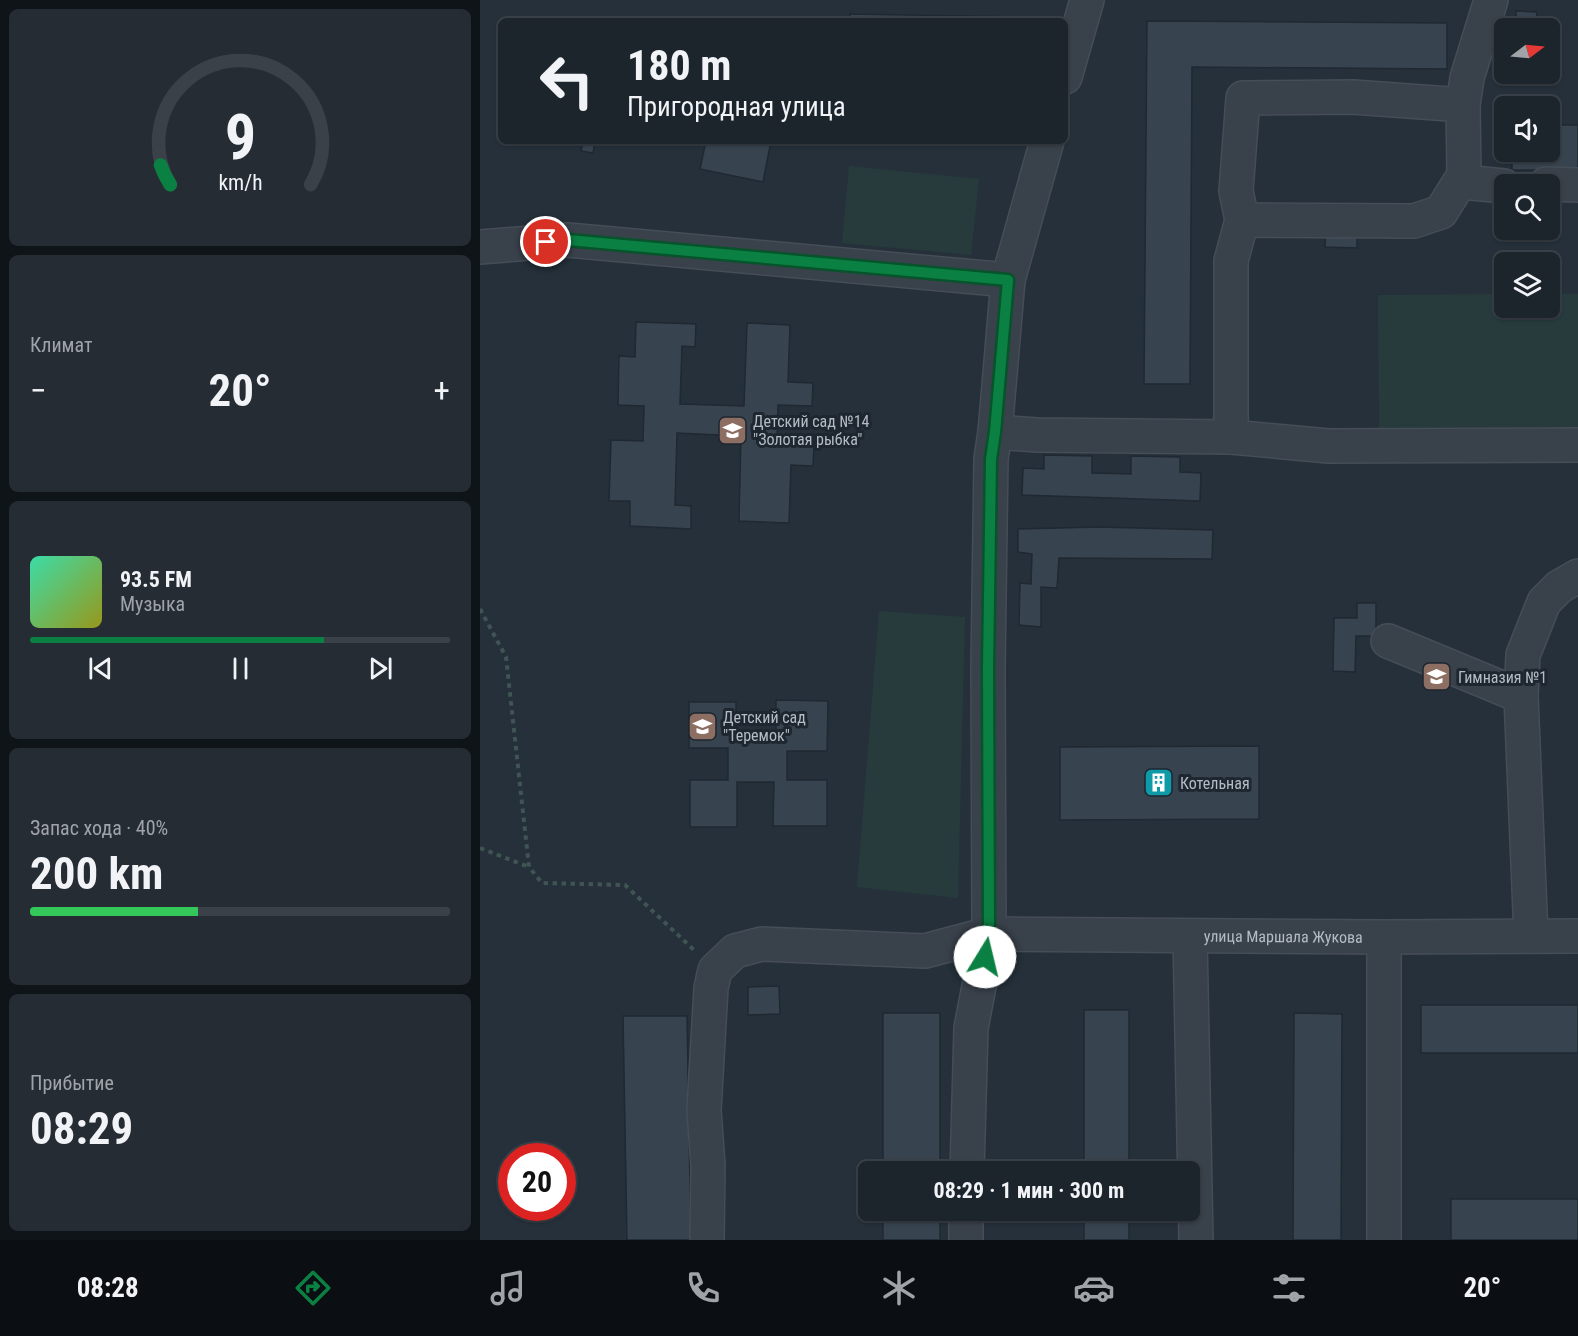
<!DOCTYPE html>
<html lang="ru">
<head>
<meta charset="utf-8">
<style>
  :root { --surface:#1c242c; --page:#252c34; --text:#f1f3f6; --muted:#a0a4a9; --line:#3a4148; --accent:#0b8043 }
  body { margin:0; font-family:"Roboto Condensed",sans-serif; background:var(--page); color:var(--text); height:100vh; display:flex; flex-direction:column; font-size:22px; white-space:nowrap }
  * { box-sizing:border-box; margin:0 }
  p { font-size:20px; color:var(--muted) }
  .icon { flex:none; width:33px; height:33px; fill:none; stroke:currentColor; stroke-width:2; stroke-linecap:round; stroke-linejoin:round }
  .map { position:relative; flex:1; overflow:hidden }
  .side { display:flex; flex-direction:column; gap:9px; padding:9px; background:#0f1418; width:480px }
  .side>* { flex:none }
  .banner { position:absolute; left:18px; top:18px; width:570px; height:126px; border-radius:9px; box-shadow:0 2px 4px #0004,0 0 0 2px var(--line); background:#1c242c; color:var(--text); overflow:hidden }
  .needle { width:39px; rotate:74deg }
  .fabs { position:absolute; left:1014px; top:18px; display:grid; gap:12px }
  .fabs a { display:grid; place-items:center; width:66px; height:66px; border-radius:9px; background:var(--surface); box-shadow:0 2px 4px #0004,0 0 0 2px var(--line); font-size:30px }
  .speed { position:absolute; left:18px; top:1143px; display:flex; gap:12px; font-size:30px; font-weight:700; text-align:center }
  .speed>* { display:grid; place-content:center; width:78px; height:78px; border-radius:50%; background:var(--surface); box-shadow:0 2px 4px #0004,0 0 0 2px var(--line); line-height:1 }
  .speed .limit { border:9px solid #d22; background:#fff; color:#111 }
  .pin { position:absolute; display:grid; place-items:center; width:51px; height:51px; color:#fff; margin:-26px; border:3px solid #fff; border-radius:50%; box-shadow:0 2px 6px #0007 }
  .me { position:absolute; width:66px; margin:-33px; rotate:9deg; stroke-linejoin:round; filter:drop-shadow(0 0 4px #0008) }
  .turn { display:flex; align-items:center; gap:21px; height:126px; padding:0 30px; font-size:27px }
  .turn .icon { width:78px; height:78px; stroke-width:2.5 }
  .turn b { display:block; font-size:42px; line-height:51px }
  .big { font-size:45px; font-weight:700; line-height:1.1 }
  .side .card { flex:1; display:flex; flex-direction:column; justify-content:center; gap:9px; min-width:0; padding:0 21px; border-radius:9px; background:var(--page) }
  .side .dial { align-items:center; gap:0 }
  .dial svg { height:156px; overflow:visible; fill:none; stroke:var(--line); stroke-width:7; stroke-linecap:round; text-anchor:middle }
  .dial text { fill:var(--text); stroke:none }
  .song { display:flex; align-items:center; gap:18px }
  .cover { width:72px; height:72px; border-radius:9px; background:linear-gradient(135deg,hsl(160 70% 55%),hsl(60 70% 35%)) }
  .played { height:6px; border-radius:3px; background:linear-gradient(90deg,var(--accent) 70%,var(--line) 70%) }
  .keys { display:flex; justify-content:space-around; direction:ltr }
  .heat { display:flex; justify-content:space-between; align-items:center; font-size:33px; direction:ltr }
  .charge { height:9px; border-radius:4px; background:linear-gradient(90deg,#34c759 40%,var(--line) 0) }
  .trip { position:absolute; left:378px; top:1161px; width:342px; height:60px; border-radius:9px; background:var(--surface); box-shadow:0 2px 4px #0004,0 0 0 2px var(--line); font-weight:700; line-height:60px; text-align:center }
  .dock { display:flex; height:96px; justify-content:space-around; align-items:center; background:#0b0e12; color:var(--muted) }
  .dock .icon { width:42px; height:42px }
  .dock .current { color:var(--accent) }
  .dock b { font-size:27px; color:var(--text) }
  main { display:flex; flex:1; min-height:0 }
  .map>svg:first-child { display:block }
</style>
</head>
<body>
<main>
<section class="side">
<div class="card dial"><svg viewBox="0 0 100 80">
<path d="M14 69A42 42 0 1 1 86 69"/>
<path d="M14 69A42 42 0 0 1 9 59" stroke="#0b8043"/>
<text x="50" y="56" font-size="32" font-weight="700">9</text>
<text x="50" y="72" font-size="11">km/h</text>
</svg></div>
<div class="card"><p>Климат</p>
<div class="heat"><a>−</a><b class="big">20°</b><a>+</a></div>
</div>
<div class="card">
<div class="song"><i class="cover"></i><div><b>93.5 FM</b><p>Музыка</p></div></div>
<div class="played"></div>
<div class="keys"><svg class="icon" aria-label="previous" viewBox="0 0 24 24"><path d="M18 5L8 12l10 7zM5 5v14"/></svg><svg class="icon" aria-label="pause" viewBox="0 0 24 24"><path d="M8 5v14M16 5v14"/></svg><svg class="icon" aria-label="next" viewBox="0 0 24 24"><path d="M6 5l10 7-10 7zM19 5v14"/></svg></div>
</div>
<div class="card"><p>Запас хода · 40%</p><b class="big">200 km</b><div class="charge"></div></div>
<div class="card"><p>Прибытие</p><b class="big">08:29</b></div>
</section>
<div class="map">
<svg width="1098" height="1240" viewBox="0 0 1098 1240">
  <rect width="100%" height="100%" fill="#25303a"/>
  <!-- green -->
  <path fill="#273b3c" d="M369,166l130,13 -8,76 -129,-12z
    M1024,294v14h46v-14h28v133l-199,1 -1,-133z
    M399,611l86,6 -7,281 -101,-11z"/>
  <!-- building -->
  <path fill="#374450" stroke="#202832" stroke-width="1.5" d="M1036,11l21,1 -1,16h-20z
    M370,14l169,3v4h-169z
    M667,21l300,2v46l-255,-2 -2,317h-46z
    M1070,125h28v45h-66v-18h38z
    M103,141h12l-2,12 -12,-2z
    M226,141h65l-8,41 -63,-13z
    M846,227l31,1v20l-32,-1z
    M156,322l60,2 -1,23 -13,-1 -2,58 64,2 3,-83 43,2 -2,57 25,1 -1,23 -34,-1 -1,38 37,2 -1,21 -22,-1 -2,58 -50,-2 2,-85 -64,-3 -2,72 16,1v23l-61,-3v-25h-21l2,-61 32,1 1,-35 -26,-1 1,-49 16,1z
    M564,455l48,1v17l39,1v-18l49,1v15l21,1 -1,28 -178,-6 1,-27 21,1z
    M619,527l114,3 -1,29 -153,-1 -2,30 -16,-1v40l-22,-2 1,-42 11,1 1,-30 -14,-2v-23z
    M877,603h19v33h-20l-1,36 -22,-1 1,-53h23z
    M296,700l52,1 -1,50h-40v29h40v46h-54l1,-44h-37v45h-47v-47h38v-32h-39v-46h47v40h40z
    M779,746v73l-199,1v-73z
    M299,986l1,28 -32,1v-28z
    M941,1005h157v48h-157z
    M604,1010h45v162h-45z
    M403,1013h57v159h-57z
    M814,1013l48,1 -1,226h-48z
    M143,1016h64l4,224h-64z
    M971,1199h127v41h-127z
    M403,1210h57v30h-57z
    M604,1210h45v30h-45z"/>
  <g fill="none" stroke-linecap="round" stroke-linejoin="round">
    <defs>
      <g id="minor">
        <path d="M585,77l22,-77"/>
        <path d="M984,175l8,8 32,3"/>
        <path d="M1066,184l32,1"/>
        <path d="M762,220l-6,-29 7,-93 110,-1 110,8"/>
        <path d="M0,247l88,-7 440,40"/>
        <path d="M515,432l42,3 194,2v-176l11,-41 172,1 27,-9 23,-37 -1,-70 4,-27 24,-78"/>
        <path d="M751,437l98,9 249,-1"/>
        <path d="M908,641l133,55"/>
        <path d="M710,936l6,304"/>
        <path d="M1051,936l-10,-240 2,-41 21,-53 15,-15 19,-11"/>
        <path d="M487,1172l4,-144 18,-94 -1,-267 3,-208 4,-27 13,-152 39,-139"/>
        <path id="s1" d="M227,1240l1,-75 -4,-55 7,-122 4,-18 20,-19 27,-7 163,7 64,-17 395,3 194,-1"/>
        <path d="M486,1240v-30"/>
        <path d="M904,1240v-303"/>
      </g>
    </defs>
    <!-- minor casing -->
    <use href="#minor" stroke="#454d57" stroke-width="36"/>
    <!-- path -->
    <path stroke="#405454" stroke-width="4" stroke-dasharray="4.5 4.5" stroke-linecap="butt" d="M0,609l26,48 23,210 13,16 83,2 70,66
      M0,848l49,19"/>
    <!-- minor -->
    <use href="#minor" stroke="#39414b" stroke-width="33"/>
  </g>
  <g fill="none" stroke-linecap="round" stroke-linejoin="round">
    <defs>
      <path id="route" d="M66,242l22,-2 440,40 -13,152 -4,27 -3,208 1,267 -4,23"/>
    </defs>
    <!-- route casing -->
    <use href="#route" stroke="#07532c" stroke-width="15"/>
    <!-- route -->
    <use href="#route" stroke="#0b8043" stroke-width="10"/>
  </g>
  <!-- icons -->
  <defs>
    <symbol id="school-square" viewBox="-11 -11 22 22"><rect x="-9" y="-9" width="18" height="18" rx="4" fill="#8d6e63" stroke="#1e2630"/><path d="M0-5L7-2L0 1L-7-2ZM-4 1L0 2.5L4 1V4Q0 6-4 4Z" fill="#fff"/></symbol>
    <symbol id="building-square" viewBox="-11 -11 22 22"><rect x="-9" y="-9" width="18" height="18" rx="4" fill="#0f9aa8" stroke="#1e2630"/><path d="M-4-6H4V6H1V3H-1V6H-4ZM-2.5-4.3h1.7v1.8h-1.7ZM.8-4.3h1.7v1.8H.8ZM-2.5-1h1.7V.8h-1.7ZM.8-1h1.7V.8H.8Z" fill="#fff"/></symbol>
  </defs>
  <g fill-rule="evenodd">
    <use href="#school-square" x="236" y="414" width="33" height="33"/>
    <use href="#school-square" x="940" y="660" width="33" height="33"/>
    <use href="#school-square" x="206" y="710" width="33" height="33"/>
    <use href="#building-square" x="662" y="766" width="33" height="33"/>
  </g>
  <g text-anchor="middle" dominant-baseline="central" stroke-width="6" stroke-linejoin="round" paint-order="stroke">
    <!-- poi labels -->
    <g font-size="16" fill="#b4bcc6" stroke="#1e2630" text-anchor="start">
      <text x="273" y="421">Детский сад №14<tspan x="273" dy="18">"Золотая рыбка"</tspan></text>
      <text x="978" y="677">Гимназия №1</text>
      <text x="243" y="717">Детский сад<tspan x="243" dy="18">"Теремок"</tspan></text>
      <text x="700" y="783">Котельная</text>
    </g>
    <!-- street labels -->
    <g font-size="16" fill="#b4bcc6" stroke="#1e2630">
      <text stroke="none"><textPath href="#s1" startOffset="850">улица Маршала Жукова</textPath></text>
    </g>
  </g>
</svg>
<div class="fabs">
<a><svg class="needle" viewBox="-14 -14 28 28"><path d="M0-13l5 13h-10z" fill="#e53935"/><path d="M0 13l5-13h-10z" fill="#a0a4a9"/></svg></a>
<a><svg class="icon" aria-label="sound" viewBox="0 0 24 24"><path d="M4 9h4l5-4v14l-5-4H4zM17 9q2 3 0 6"/></svg></a>
<a><svg class="icon" aria-label="search" viewBox="0 0 24 24"><circle cx="10" cy="10" r="6"/><path d="M15 15l6 6"/></svg></a>
<a><svg class="icon" aria-label="layers" viewBox="0 0 24 24"><path d="M12 4l9 5-9 5-9-5zM3 14l9 5 9-5"/></svg></a>
</div>
<div class="speed"><div class="limit">20</div></div>
<div class="pin" style="left:66px;top:242px;background:#d93025"><svg class="icon" aria-label="arrive" viewBox="0 0 24 24"><path d="M6 21V4h12l-3 4 3 4H6"/></svg></div>
<svg class="me" style="left:505px;top:957px" viewBox="-20 -20 40 40"><circle r="19" fill="#fff"/><path d="M0-13L10 11 0 6-10 11z" fill="#0b8043"/></svg>
<div class="trip">08:29 · 1 мин · 300 m</div>
<div class="banner">
<div class="turn"><svg class="icon" aria-label="left" viewBox="0 0 24 24"><path d="M17 20v-9H6M10 6l-5 5 5 5"/></svg><div><b>180 m</b>Пригородная улица</div></div>
</div>
</div>
</main>
<nav class="dock">
<b>08:28</b>
<svg class="icon current" aria-label="directions" viewBox="0 0 24 24"><path d="M12 3l9 9-9 9-9-9zM9 14v-3h6M13 9l2 2-2 2"/></svg>
<svg class="icon" aria-label="music" viewBox="0 0 24 24"><path d="M9 18V5l10-2v13"/><circle cx="6" cy="18" r="3"/><circle cx="16" cy="16" r="3"/></svg>
<svg class="icon" aria-label="phone" viewBox="0 0 24 24"><path d="M5 4h4l2 5-3 2q2 4 5 5l2-3 5 2v4C11 20 4 13 5 4z"/></svg>
<svg class="icon" aria-label="climate" viewBox="0 0 24 24"><path d="M12 3v18M4 7l16 10M4 17L20 7"/></svg>
<svg class="icon" aria-label="car" viewBox="0 0 24 24"><path d="M5 17H2v-5l4-1 3-4h7l3 4 3 1v5h-3M9 17h6M6 11h13"/><circle cx="7" cy="17" r="2"/><circle cx="17" cy="17" r="2"/></svg>
<svg class="icon" aria-label="filters" viewBox="0 0 24 24"><path d="M4 7h16M4 17h16"/><circle cx="9" cy="7" r="2"/><circle cx="15" cy="17" r="2"/></svg>
<b>20°</b>
</nav>
</body>
</html>
